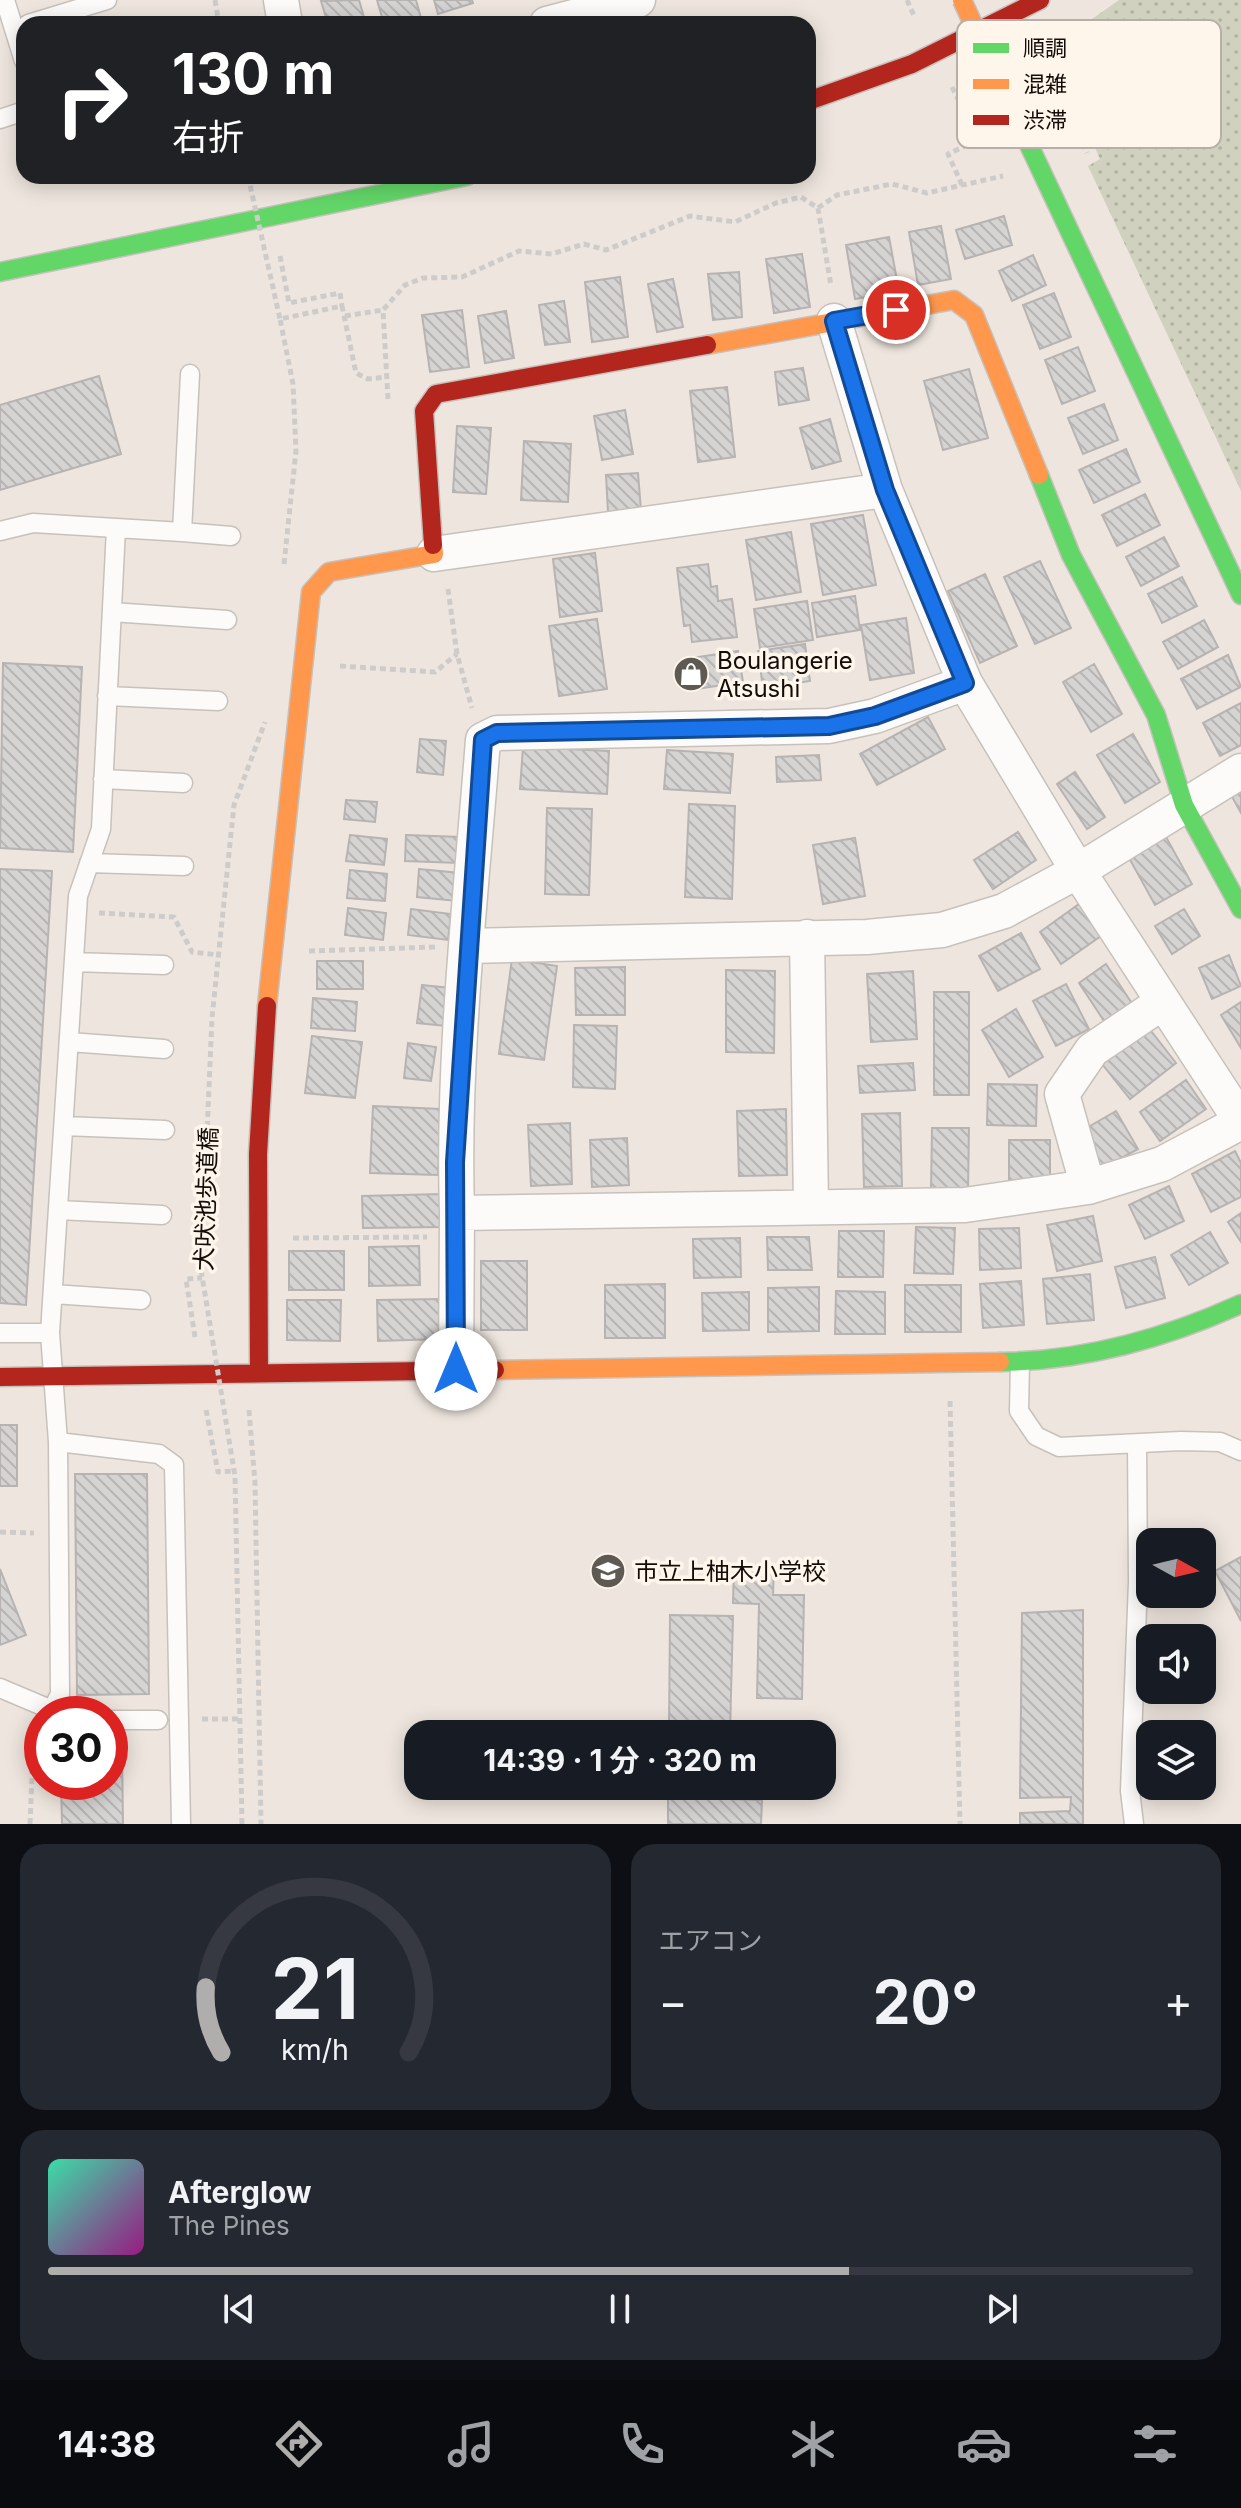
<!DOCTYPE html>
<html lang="ja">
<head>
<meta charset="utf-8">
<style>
  :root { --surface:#171b24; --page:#242831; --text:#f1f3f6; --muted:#9ea1a6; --line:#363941; --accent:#afaead }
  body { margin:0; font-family:Inter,"Noto Sans JP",sans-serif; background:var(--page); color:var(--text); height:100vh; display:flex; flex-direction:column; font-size:30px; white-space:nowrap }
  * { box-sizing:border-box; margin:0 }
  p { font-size:26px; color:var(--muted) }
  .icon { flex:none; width:44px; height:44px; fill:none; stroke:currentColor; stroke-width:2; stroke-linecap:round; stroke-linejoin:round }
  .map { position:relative; height:1824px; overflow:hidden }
  .details { display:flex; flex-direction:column; gap:20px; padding:20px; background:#0d0f14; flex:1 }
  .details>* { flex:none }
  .guide { position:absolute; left:16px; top:16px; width:800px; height:168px; border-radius:24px; box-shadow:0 4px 20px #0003; background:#202124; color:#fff; overflow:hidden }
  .needle { width:52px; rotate:98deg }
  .tools { position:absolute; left:1136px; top:1528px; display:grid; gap:16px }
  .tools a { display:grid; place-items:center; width:80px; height:80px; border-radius:16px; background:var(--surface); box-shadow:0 4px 20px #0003; font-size:40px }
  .speed { position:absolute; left:24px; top:1696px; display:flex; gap:16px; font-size:40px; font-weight:700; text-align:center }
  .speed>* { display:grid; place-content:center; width:104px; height:104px; border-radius:50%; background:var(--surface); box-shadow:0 4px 20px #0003; line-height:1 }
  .speed .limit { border:12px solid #d22; background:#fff; color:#111 }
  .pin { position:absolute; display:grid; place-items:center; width:68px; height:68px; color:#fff; margin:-34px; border:4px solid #fff; border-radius:50%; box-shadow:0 2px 8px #0007 }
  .me { position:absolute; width:88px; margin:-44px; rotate:0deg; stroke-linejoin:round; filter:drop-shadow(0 0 6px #0008) }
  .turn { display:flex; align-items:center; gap:28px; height:168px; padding:0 24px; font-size:36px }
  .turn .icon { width:104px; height:104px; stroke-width:2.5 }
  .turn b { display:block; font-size:56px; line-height:68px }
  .big { font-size:60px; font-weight:700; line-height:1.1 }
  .details .widget { flex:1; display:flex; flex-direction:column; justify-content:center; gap:12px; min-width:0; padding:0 28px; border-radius:24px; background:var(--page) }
  .details .dial { align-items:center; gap:0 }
  .dial svg { height:208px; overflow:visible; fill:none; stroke:var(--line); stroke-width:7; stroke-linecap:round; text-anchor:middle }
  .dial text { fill:var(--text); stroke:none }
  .song { display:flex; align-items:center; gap:24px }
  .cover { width:96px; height:96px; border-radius:12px; background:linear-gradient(135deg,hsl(160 70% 55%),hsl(310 70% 35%)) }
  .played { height:8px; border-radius:4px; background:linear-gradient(90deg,var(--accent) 70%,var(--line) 70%) }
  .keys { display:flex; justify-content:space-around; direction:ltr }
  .heat { display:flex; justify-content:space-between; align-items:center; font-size:44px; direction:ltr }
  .details .tiles { flex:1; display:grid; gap:20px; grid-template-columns:1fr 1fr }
  .widget:last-child { grid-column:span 2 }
  .trip { position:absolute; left:404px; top:1720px; width:432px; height:80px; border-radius:24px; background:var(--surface); box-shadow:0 4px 20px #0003; font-weight:700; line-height:80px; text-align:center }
  .tab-bar { display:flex; height:128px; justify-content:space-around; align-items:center; background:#090b0e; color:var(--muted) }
  .tab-bar .icon { width:56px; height:56px }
  .tab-bar .on { color:var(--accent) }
  .tab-bar b { font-size:36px; color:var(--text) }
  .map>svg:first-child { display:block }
</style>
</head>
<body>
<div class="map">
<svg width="1241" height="1824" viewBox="0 0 1241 1824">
  <defs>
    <pattern id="park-dots" width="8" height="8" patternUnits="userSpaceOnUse" patternTransform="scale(2)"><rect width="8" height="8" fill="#d0d1be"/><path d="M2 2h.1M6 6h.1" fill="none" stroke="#b2b2a2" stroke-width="1.8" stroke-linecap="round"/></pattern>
    <pattern id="building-back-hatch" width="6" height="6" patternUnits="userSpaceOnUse" patternTransform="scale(2)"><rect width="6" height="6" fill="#d6d3d3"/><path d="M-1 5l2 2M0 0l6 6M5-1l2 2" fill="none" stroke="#b7b4b4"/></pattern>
  </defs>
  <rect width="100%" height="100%" fill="#eee6de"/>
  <!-- park -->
  <path fill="url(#park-dots)" d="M1119,0h122v491l-153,-325 12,-7 -49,-111z"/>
  <!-- building -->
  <path fill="url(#building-back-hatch)" stroke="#b7b3b3" stroke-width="2" d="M359,0l7,24h-38l-7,-23z
    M377,0h39l5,18 -37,6z
    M434,0h38l1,3 -35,11z
    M1004,216l8,29 -47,14 -9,-29z
    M941,226l10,53 -33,6 -9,-53z
    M889,237l10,54 -44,8 -9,-54z
    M802,254l8,53 -36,6 -8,-54z
    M1033,255l13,30 -34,16 -13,-30z
    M739,272l3,45 -29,3 -5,-46z
    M620,277l8,60 -36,5 -7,-60z
    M673,279l10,48 -26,5 -9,-48z
    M1054,293l17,44 -31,12 -17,-44z
    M564,301l6,41 -25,3 -6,-40z
    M462,310l7,57 -39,5 -8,-57z
    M506,311l8,47 -29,5 -7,-47z
    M1078,347l17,44 -33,13 -17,-44z
    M803,368l6,32 -30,5 -4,-33z
    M969,369l19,69 -45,12 -19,-69z
    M99,376l22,78 -121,36v-85z
    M727,387l8,70 -37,5 -8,-71z
    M1104,404l14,36 -35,14 -15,-36z
    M625,410l8,44 -31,6 -8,-44z
    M830,419l11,42 -29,8 -12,-41z
    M457,426l34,2 -5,66 -33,-2z
    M524,441l47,3 -3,58 -47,-2z
    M1126,449l14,33 -46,21 -15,-33z
    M638,473l3,37 -33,2 -2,-37z
    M1145,494l15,31 -43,21 -15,-31z
    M863,515l13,70 -53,10 -12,-71z
    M791,532l10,60 -45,8 -10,-60z
    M1164,537l15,29 -38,20 -15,-29z
    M595,553l7,58 -42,6 -7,-58z
    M1040,561l31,67 -36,16 -31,-67z
    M708,564l3,23 6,-1 1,15 14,-2 5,38 -45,5 -2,-17 -6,1 -7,-58z
    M985,574l32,72 -37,17 -32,-72z
    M1182,577l15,29 -35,17 -14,-29z
    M855,596l5,34 -43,7 -5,-34z
    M807,601l6,39 -53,8 -6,-39z
    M906,618l8,55 -44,7 -9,-55z
    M597,619l10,70 -48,7 -10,-70z
    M1204,620l14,27 -40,22 -15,-27z
    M805,644l5,37 -47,7 -5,-37z
    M738,651l5,31 -54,8 -4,-31z
    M1228,655l13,32 -44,22 -16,-30z
    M3,663l79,4 -9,185 -73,-4z
    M1094,664l28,50 -31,18 -28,-50z
    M1241,703v42l-21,11 -17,-33z
    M928,717l17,32 -68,36 -17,-31z
    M1133,734l27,48 -35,21 -28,-48z
    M420,739l26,2 -3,34 -26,-3z
    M523,747l86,4 -2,43 -87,-5z
    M667,750l66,4 -3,39 -66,-4z
    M819,755l2,25 -44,2 -1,-25z
    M1075,772l30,45 -18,12 -30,-45z
    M1241,790v23l-10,-18z
    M346,800l31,2 -2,20 -31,-3z
    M689,804l46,2 -3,93 -47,-2z
    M547,808l45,1 -3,86 -44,-1z
    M1018,832l18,28 -43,29 -19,-29z
    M350,835l37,4 -3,26 -38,-4z
    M406,835l55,2 -2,26 -54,-2z
    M1166,837l26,47 -37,21 -26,-47z
    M855,838l10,58 -42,8 -10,-59z
    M0,869l52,2 -26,434 -26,-2z
    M419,869l41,4 -3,28 -40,-4z
    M350,870l37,4 -2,27 -38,-3z
    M1079,904l22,32 -40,28 -21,-32z
    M348,908l38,5 -3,27 -38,-5z
    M411,909l40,5 -3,26 -40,-5z
    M1184,909l16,27 -28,18 -17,-28z
    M1021,933l19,36 -42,22 -19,-35z
    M1229,955l12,31 -29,13 -13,-31z
    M512,959l45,7 -13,94 -45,-6z
    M317,961h46v28h-46z
    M1106,964l27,41 -27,19 -27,-41z
    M625,967v48h-49l-1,-47z
    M726,970l49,1 -1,82 -48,-1z
    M913,971l4,68 -46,3 -4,-68z
    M1066,984l23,45 -33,17 -23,-45z
    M422,985l38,4 -4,38 -39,-4z
    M934,992h35v103h-35z
    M313,998l44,4 -2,29 -44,-3z
    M1241,1002v46l-20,-33z
    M1016,1009l27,48 -34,20 -27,-47z
    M574,1025l43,1 -2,63 -42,-2z
    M1148,1027l28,36 -46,36 -28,-35z
    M312,1036l50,6 -7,56 -50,-5z
    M408,1043l28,4 -5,34 -27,-3z
    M913,1063l2,27 -55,3 -2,-27z
    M1186,1080l20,29 -46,32 -20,-29z
    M988,1084l49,1 -1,41 -49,-1z
    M373,1106l68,3 -3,66 -68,-2z
    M786,1109l1,66 -48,1 -2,-65z
    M1116,1111l22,38 -40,22 -22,-37z
    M900,1113l2,73 -38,1 -2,-73z
    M570,1123l2,61 -41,2 -3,-61z
    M932,1128h37l-1,63 -37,-1z
    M627,1138l2,47 -37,2 -2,-47z
    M1009,1140h41v41h-41z
    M1235,1151l6,12v34l-30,15 -19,-38z
    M1169,1186l15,35 -39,18 -16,-34z
    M442,1194v33l-79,1 -1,-32z
    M1241,1213v29l-13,-20z
    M1093,1216l9,45 -45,10 -10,-46z
    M916,1227l39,1 -2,46 -39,-1z
    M1019,1228l2,40 -41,2 -1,-41z
    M839,1231h45l-1,46h-45z
    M1210,1232l18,31 -39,22 -18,-30z
    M767,1237h42l3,33h-44z
    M740,1238l1,39 -47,1 -1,-39z
    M419,1246l1,39 -51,1v-39z
    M289,1251h55v39h-55z
    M1155,1257l10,41 -39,10 -11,-41z
    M481,1261h46v69h-46z
    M1090,1274l4,46 -47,4 -4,-45z
    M1021,1281l3,44 -41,3 -3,-44z
    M665,1284v54h-60v-53z
    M905,1285h56v47h-56z
    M819,1287v44l-51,1v-44z
    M836,1291l49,1v42h-50z
    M749,1292v38l-46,1 -1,-38z
    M440,1299l1,40 -63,2 -1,-41z
    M287,1300h54l-1,41 -53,-1z
    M0,1425h17v61h-17z
    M75,1474h72l2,220 -72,1z
    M1241,1557v64l-26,-50z
    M734,1564l40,1 -1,30h31l-2,104 -45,-1 2,-94 -26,-1z
    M0,1569l26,66 -26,10z
    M1083,1610v214h-63v-11l50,-2 1,-14 -51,1 2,-185z
    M670,1615l63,1 -3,118h-61z
    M110,1749h12l1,75h-61l-1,-42h49z
    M668,1786h61v13l33,1 -1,24h-93z"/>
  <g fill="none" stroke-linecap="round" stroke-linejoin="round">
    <defs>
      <path id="lane" d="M5,0l19,61
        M28,24l79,-24
        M0,119l24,-8
        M116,528l66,4 8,-158
        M0,531l33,-8 83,5 -15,301 -23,67 -28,437 8,109 2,252 -8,16 -52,-22
        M182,532l49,4
        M112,612l115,8
        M107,696l111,5
        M103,779l80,4
        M89,863l95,3
        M74,962l90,3
        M69,1042l95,7
        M64,1126l101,4
        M58,1210l104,5
        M53,1294l88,6
        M0,1333h50
        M1020,1362l-1,49 17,25 23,11 122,-6 39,1 21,9
        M58,1442l101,12 15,11 7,359
        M110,1720h48
        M1134,1824l-4,-33 8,-209 -1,-138"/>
      <path id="street" d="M281,0l4,24
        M547,24l91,-24
        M834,321l51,169 80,193 113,188 163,250
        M434,554l451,-64
        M965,683l-90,33 -46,10 -332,7 -14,7c-12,157 -31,316 -26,473l508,-8 123,-18 74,-23 79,-42
        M807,937l4,269
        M468,946l399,-9 75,-7 62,-19 74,-40 163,-100
        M1088,1187l-26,-93 30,-44 71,-48
        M456,1369l1,-156"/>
      <path id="fast" d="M1021,128l220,467
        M0,272l467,-96
        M1039,475l32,80 85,160 28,90 57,104
        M1000,1362c83,-1 166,-24 241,-58"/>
      <path id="slow" d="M707,345l247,-45 20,15 65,160
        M267,1006l44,-414 18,-20 105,-18 -1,-9
        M495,1370l505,-8"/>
      <path id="jam" d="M808,101l104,-37 128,-64
        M433,545l-9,-134 12,-17 271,-49
        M259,1373l-1,-219 9,-148
        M0,1377l495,-7"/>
    </defs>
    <!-- lane casing -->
    <use href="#lane" stroke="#c7c1bb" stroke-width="21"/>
    <!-- street casing -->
    <use href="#street" stroke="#c7c1bb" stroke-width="37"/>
    <!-- fast casing -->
    <use href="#fast" stroke="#c7c1bb" stroke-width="21"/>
    <!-- slow casing -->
    <use href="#slow" stroke="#c7c1bb" stroke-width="21"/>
    <!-- jam casing -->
    <use href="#jam" stroke="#c7c1bb" stroke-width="21"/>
    <!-- path -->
    <path stroke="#ceccca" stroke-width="5" stroke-dasharray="6 4" stroke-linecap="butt" d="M215,0l4,24
      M907,0l8,18
      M1037,43l50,110
      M952,87l26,53 -30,14 14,31
      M818,208l13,78
      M280,256l9,47 51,-10 2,13
      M345,316l38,-6
      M388,399l-5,-89 22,-25 18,-7 39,-1 57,-26 33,3 32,-10 22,6 84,-34 45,6 41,-19 25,-6 17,11 19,-13 55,-11 35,9 76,-17
      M284,564l12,-113 -3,-67 -13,-65 62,-13 14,67 12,6 18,-2
      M448,589l9,65 15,54
      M340,666l95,6 22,-18
      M99,913l75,4 18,35 27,3
      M309,951l126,-4
      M293,1238l134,-1
      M195,1337l-9,-58 16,-1
      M950,1401l10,423
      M206,1410l12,62 16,-1
      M249,1410l6,73 6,341
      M0,1532l34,1
      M202,1719h39
      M30,1824l4,-95"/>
    <!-- lane -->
    <use href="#lane" stroke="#fcfbfa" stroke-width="18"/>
    <!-- street -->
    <use href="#street" stroke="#fcfbfa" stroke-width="34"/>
    <!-- fast -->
    <use href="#fast" stroke="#63d668" stroke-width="18"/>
    <!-- slow -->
    <use href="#slow" stroke="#ff974d" stroke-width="18"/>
    <!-- jam -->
    <use href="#jam" stroke="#b3261e" stroke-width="18"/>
    <defs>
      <path id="slow-bridge" d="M962,0l59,128"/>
    </defs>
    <!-- slow-bridge casing -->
    <use href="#slow-bridge" stroke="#c7c1bb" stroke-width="21" stroke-linecap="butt"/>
    <!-- path-bridge -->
    <path stroke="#ceccca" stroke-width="5" stroke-dasharray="6 4" stroke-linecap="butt" d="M248,176l32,143
      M242,1824l-7,-348 -34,-206 11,-252 22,-213 31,-83"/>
    <!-- slow-bridge -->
    <use href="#slow-bridge" stroke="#ff974d" stroke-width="18"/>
  </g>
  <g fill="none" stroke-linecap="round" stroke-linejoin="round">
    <defs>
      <path id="route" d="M456,1369l-1,-207 28,-422 14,-7 332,-7 46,-10 90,-33 -80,-193 -51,-169 62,-11"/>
    </defs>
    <!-- route casing -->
    <use href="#route" stroke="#114b97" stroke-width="20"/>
    <!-- route -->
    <use href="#route" stroke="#1a73e8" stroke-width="14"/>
  </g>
  <!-- icons -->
  <defs>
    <symbol id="shop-disc" viewBox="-11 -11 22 22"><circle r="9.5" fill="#5f5953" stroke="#fef5eb"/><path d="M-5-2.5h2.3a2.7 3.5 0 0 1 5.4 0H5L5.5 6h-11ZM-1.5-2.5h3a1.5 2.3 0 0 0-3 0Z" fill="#fff"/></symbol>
    <symbol id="school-disc" viewBox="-11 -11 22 22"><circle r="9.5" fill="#5f5953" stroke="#fef5eb"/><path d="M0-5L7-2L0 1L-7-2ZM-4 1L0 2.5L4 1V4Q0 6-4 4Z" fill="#fff"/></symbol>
  </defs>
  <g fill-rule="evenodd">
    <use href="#shop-disc" x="671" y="654" width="40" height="40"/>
    <use href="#school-disc" x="588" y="1551" width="40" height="40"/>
  </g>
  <g text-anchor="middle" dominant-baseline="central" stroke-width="7" stroke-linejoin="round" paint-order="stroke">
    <!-- poi labels -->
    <g font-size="24" fill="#120d08" stroke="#fef5eb" text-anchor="start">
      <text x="717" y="660">Boulangerie<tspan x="717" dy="28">Atsushi</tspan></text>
      <text x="634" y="1571">市立上柚木小学校</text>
    </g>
    <!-- street labels -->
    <g font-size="24" fill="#120d08" stroke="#fef5eb">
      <text transform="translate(206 1199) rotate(-88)">犬吠池歩道橋</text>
    </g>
  </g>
  <!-- legend -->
  <rect x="957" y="20" width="264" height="128" rx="12" fill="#fef5eb" stroke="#b7afa7" stroke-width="2"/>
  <rect x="973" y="43" width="36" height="10" fill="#63d668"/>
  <rect x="973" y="79" width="36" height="10" fill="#ff974d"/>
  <rect x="973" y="115" width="36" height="10" fill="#b3261e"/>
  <g font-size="22" fill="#120d08">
    <text x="1023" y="56">順調</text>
    <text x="1023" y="92">混雑</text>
    <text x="1023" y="128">渋滞</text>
  </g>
</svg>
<div class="tools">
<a><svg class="needle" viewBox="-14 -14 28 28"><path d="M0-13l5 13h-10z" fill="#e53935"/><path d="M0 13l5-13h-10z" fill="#9ea1a6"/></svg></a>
<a><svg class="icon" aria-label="sound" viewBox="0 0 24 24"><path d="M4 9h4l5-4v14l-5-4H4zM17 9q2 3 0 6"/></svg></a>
<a><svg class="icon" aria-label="layers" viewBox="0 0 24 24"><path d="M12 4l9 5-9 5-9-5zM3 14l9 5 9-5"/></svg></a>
</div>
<div class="speed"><div class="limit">30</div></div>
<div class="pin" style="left:896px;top:310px;background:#d93025"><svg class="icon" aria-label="arrive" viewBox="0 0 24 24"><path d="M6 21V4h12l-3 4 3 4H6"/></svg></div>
<svg class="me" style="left:456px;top:1369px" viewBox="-20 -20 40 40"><circle r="19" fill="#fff"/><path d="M0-13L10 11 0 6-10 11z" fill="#1a73e8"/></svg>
<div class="trip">14:39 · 1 分 · 320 m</div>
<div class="guide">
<div class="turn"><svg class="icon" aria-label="right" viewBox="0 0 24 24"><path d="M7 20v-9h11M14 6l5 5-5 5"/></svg><div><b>130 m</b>右折</div></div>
</div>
</div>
<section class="details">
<div class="tiles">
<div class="widget dial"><svg viewBox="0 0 100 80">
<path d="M14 69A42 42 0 1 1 86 69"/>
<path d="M14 69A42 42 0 0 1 8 44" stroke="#afaead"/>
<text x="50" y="56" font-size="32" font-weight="700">21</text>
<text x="50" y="72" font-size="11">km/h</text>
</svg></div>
<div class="widget"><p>エアコン</p>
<div class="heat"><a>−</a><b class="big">20°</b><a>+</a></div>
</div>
<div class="widget">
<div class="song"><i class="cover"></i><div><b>Afterglow</b><p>The Pines</p></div></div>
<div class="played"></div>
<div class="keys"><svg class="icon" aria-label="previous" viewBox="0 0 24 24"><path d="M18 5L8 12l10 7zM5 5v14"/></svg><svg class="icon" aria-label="pause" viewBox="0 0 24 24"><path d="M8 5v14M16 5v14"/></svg><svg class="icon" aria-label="next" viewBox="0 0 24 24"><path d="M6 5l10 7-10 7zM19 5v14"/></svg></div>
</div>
</div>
</section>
<nav class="tab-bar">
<b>14:38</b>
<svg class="icon on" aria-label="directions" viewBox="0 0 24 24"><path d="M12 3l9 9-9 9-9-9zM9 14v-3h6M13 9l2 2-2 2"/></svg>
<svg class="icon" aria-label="music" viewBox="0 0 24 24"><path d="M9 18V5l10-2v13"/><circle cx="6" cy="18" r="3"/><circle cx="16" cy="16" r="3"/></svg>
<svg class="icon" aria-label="phone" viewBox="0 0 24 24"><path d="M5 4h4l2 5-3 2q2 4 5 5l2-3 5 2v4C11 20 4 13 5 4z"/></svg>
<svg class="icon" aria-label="climate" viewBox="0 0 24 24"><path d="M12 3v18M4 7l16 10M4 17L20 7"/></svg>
<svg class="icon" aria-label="car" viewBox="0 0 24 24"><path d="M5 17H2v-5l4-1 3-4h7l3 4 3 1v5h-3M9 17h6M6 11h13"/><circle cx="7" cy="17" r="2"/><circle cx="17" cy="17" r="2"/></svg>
<svg class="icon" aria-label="filters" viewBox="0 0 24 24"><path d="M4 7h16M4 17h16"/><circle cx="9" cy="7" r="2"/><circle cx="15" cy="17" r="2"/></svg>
</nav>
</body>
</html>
